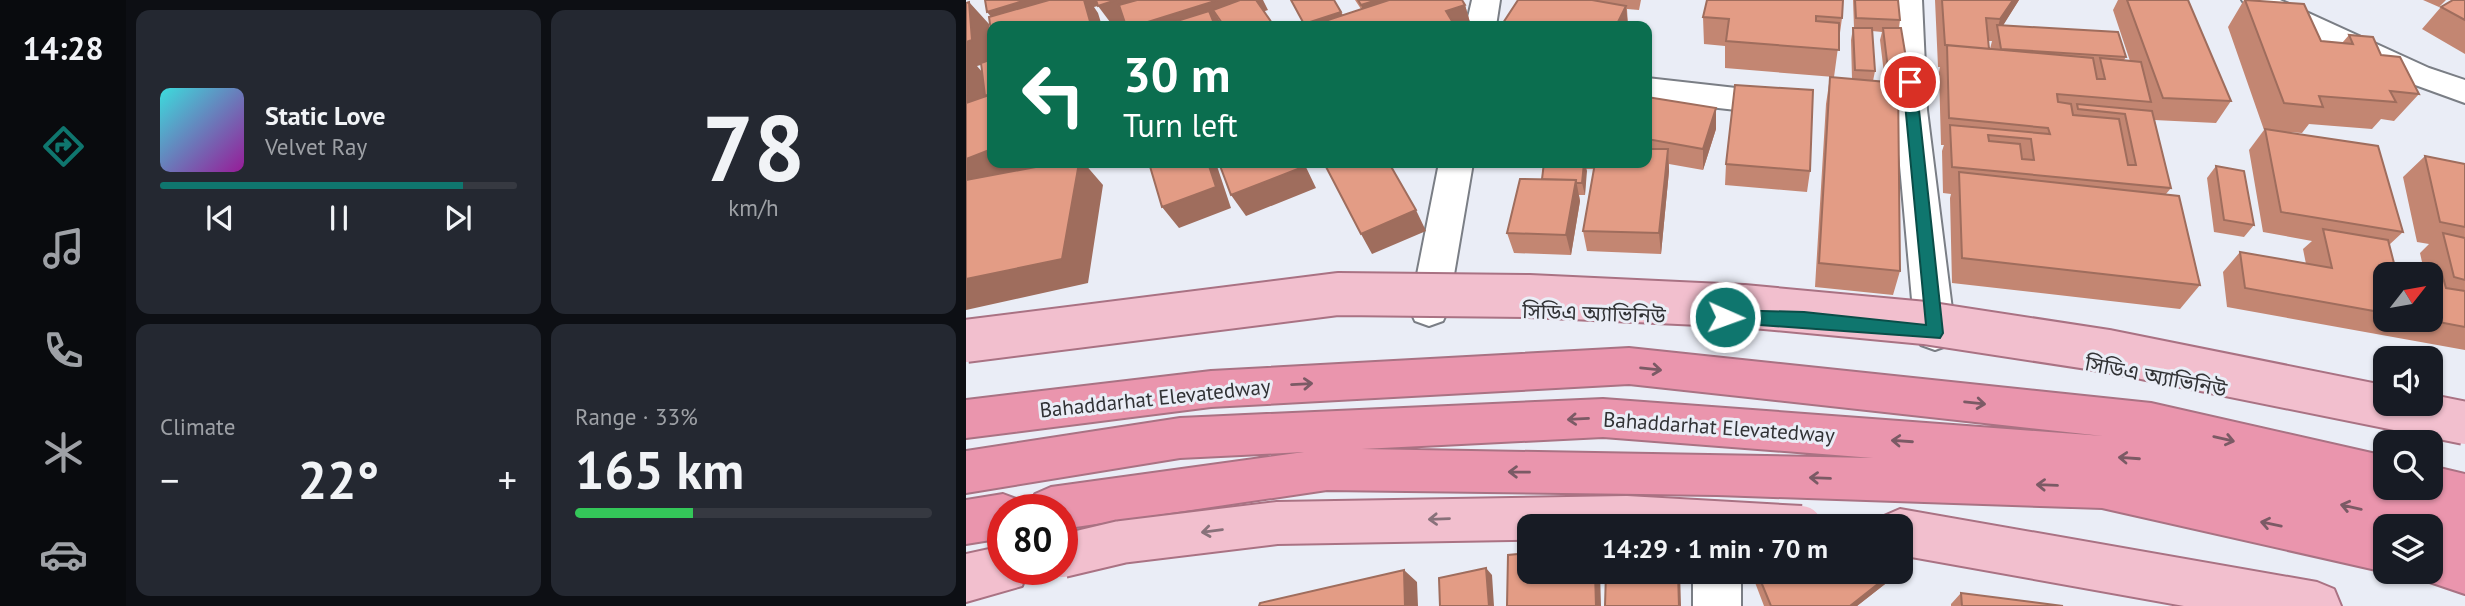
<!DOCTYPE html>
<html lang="en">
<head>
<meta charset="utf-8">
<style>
  :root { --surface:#171b24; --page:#242831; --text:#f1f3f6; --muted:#9ea1a6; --line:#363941; --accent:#0f766e }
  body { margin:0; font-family:"PT Sans","Noto Sans Bengali",sans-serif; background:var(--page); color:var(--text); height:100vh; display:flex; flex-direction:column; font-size:26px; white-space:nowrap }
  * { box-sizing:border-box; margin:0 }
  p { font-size:23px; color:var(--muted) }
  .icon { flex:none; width:38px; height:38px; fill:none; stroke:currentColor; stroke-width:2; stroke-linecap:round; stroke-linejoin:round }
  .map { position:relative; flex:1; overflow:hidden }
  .panel { display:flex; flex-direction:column; gap:10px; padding:10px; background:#0d0f14; width:840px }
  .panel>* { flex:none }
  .banner { position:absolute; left:21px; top:21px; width:665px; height:147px; border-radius:14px; box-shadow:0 2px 5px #0004; background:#0b6e4f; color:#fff; overflow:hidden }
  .needle { width:46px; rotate:59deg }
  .buttons { position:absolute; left:1407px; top:262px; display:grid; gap:14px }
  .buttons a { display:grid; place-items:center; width:70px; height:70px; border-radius:14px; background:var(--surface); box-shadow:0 2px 5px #0004; font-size:35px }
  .speed { position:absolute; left:21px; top:494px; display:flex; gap:14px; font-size:35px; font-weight:700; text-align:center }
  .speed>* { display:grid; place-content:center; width:91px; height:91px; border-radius:50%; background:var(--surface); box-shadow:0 2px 5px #0004; line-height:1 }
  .speed .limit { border:10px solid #d22; background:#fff; color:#111 }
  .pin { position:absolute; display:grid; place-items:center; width:60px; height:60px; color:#fff; margin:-30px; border:4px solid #fff; border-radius:50%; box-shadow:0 2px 7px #0007 }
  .me { position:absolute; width:77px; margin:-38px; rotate:92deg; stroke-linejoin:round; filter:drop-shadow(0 0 5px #0008) }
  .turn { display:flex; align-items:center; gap:24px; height:147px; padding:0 21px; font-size:32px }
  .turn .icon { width:91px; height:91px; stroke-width:2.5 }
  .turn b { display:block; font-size:49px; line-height:60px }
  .big { font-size:52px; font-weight:800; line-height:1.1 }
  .panel .tile { flex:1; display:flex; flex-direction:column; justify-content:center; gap:10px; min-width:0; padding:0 24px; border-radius:14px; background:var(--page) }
  .panel .dial { align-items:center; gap:0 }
  .dial b { font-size:91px; line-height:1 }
  .song { display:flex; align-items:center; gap:21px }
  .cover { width:84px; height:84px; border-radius:10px; background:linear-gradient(135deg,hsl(180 70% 55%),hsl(300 70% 35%)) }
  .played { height:7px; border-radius:4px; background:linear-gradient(90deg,var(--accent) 85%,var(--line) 85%) }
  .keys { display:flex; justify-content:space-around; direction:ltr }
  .heat { display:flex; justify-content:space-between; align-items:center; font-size:38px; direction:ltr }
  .charge { height:10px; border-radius:5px; background:linear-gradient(90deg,#34c759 33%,var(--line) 0) }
  .panel .tiles { flex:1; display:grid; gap:10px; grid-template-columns:repeat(2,1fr) }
  .trip { position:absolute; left:551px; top:514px; width:396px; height:70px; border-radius:14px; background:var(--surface); box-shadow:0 2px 5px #0004; font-weight:800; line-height:70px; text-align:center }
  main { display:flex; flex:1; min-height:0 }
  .tab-bar { display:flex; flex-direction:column; width:126px; justify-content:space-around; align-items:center; background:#090b0e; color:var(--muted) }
  .tab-bar .icon { width:49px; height:49px }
  .tab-bar .selected { color:var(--accent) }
  .tab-bar b { font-size:32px; color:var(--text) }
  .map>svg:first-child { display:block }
</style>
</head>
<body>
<main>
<nav class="tab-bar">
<b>14:28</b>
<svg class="icon selected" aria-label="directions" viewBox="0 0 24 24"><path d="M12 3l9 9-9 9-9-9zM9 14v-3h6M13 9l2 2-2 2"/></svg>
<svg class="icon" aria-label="music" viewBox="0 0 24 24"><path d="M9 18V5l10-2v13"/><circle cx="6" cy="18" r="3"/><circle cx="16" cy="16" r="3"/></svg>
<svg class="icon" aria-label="phone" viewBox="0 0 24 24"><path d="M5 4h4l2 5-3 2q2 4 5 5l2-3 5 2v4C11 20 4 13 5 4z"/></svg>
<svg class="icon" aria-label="climate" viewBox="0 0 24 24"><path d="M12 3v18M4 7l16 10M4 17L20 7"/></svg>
<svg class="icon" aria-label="car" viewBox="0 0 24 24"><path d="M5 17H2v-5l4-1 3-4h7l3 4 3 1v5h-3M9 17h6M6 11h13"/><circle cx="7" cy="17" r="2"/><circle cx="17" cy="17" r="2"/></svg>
</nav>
<section class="panel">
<div class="tiles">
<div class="tile">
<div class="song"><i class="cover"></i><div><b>Static Love</b><p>Velvet Ray</p></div></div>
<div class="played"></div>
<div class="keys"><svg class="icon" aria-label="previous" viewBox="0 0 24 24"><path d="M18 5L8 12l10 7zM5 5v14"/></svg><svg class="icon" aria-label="pause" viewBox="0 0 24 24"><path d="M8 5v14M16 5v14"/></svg><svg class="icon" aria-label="next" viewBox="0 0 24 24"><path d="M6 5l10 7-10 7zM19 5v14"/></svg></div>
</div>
<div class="tile dial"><b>78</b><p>km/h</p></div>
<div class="tile"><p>Climate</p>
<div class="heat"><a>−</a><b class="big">22°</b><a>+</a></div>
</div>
<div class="tile"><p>Range · 33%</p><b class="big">165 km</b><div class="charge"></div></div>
</div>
</section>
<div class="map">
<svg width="1499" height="606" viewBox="0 0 1499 606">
  <rect width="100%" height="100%" fill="#eaedf6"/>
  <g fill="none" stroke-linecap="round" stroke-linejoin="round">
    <defs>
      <path id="street" d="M506,0h28l-4,26h-30z
        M928,0h28l5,110 28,223 -6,12 -14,5 -14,-5 -6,-12 -20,-223z
        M1276,0h38l149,68 36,12v23l-58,-21 -161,-76z
        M681,78l107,12 11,3 5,8 -5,8 -11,3 -107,-12z
        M473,163h34l-25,147 -5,11 -14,5 -14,-5 -5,-11z
        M727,572h48v34h-48z"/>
      <path id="primary" d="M934,509l417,73 17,7 7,17h-157l-284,-51v-28h-21l5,-11z
        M37,546v23h25l-6,17 -56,16v-48z"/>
      <path id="highway" d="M663,348l522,55 234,53v32h17l-9,7 21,5 -5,-12h22v-22l34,8v120l-50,-17 -3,-5h19v-45h-46v45l-283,-64 -385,-13 -390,-5 -265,39v-20h-34l7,-15 16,-7 253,-35 -124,6 -214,35v-42l214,-33 423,-19 500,37 -474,-52 -418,23 -245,31v-38l245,-29zM637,437l270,21 -511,-9z
        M37,494l16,6 4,9h-20v29l-37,6v-44z"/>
    </defs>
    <!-- street casing -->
    <use href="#street" stroke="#7a7e85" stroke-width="4"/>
    <!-- primary casing -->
    <use href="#primary" stroke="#a97283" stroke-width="4"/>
    <!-- highway casing -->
    <use href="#highway" stroke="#a97283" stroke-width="4"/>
    <!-- street -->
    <use href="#street" fill="#fff" fill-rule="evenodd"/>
    <!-- primary -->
    <use href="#primary" fill="#f2bfce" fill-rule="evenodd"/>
    <!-- highway -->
    <use href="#highway" fill="#ea95ad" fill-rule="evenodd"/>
    <defs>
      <path id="primary-bridge" d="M0,341l372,-47 191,2 214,10 182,17 183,28 357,72
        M96,556l59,-14 156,-19 349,-6 175,10"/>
    </defs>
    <!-- primary-bridge casing -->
    <use href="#primary-bridge" stroke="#a97283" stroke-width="46" stroke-linecap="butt"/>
    <!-- primary-bridge -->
    <use href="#primary-bridge" stroke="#f2bfce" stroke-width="42"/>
  </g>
  <!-- wall -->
  <path fill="#c38672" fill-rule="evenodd" d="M325,0h43l9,15 18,-6 -6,-9h107l3,5 6,21h-166z
    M552,0h123l-2,10 -12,-1 1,17h-127z
    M741,0l135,18 -8,59 -109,-9v-22l-21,-2 -1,-27z
    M887,0h45l2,20 -1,8 9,42 -3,13 -15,-1 10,189 -7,24 -78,-8 11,-183 4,-27 22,2 -1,-39 2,-12h1zM906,31l10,1 -2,8 5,42 -12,-1 2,-10z
    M969,0h84l-16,25 123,32 -2,3 6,1 -17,-51 5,-10h70l43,101 -15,22 -62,-3 17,68 -5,6 34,91 -20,24 -228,-26 -2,-85 1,-4 -8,-1 -1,-42 2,-6h-3l-2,-73 1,-5h-2zM1022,41h4l-2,8h-1z
    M1278,0h12l65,41 21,2 7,-8 32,20 38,39 -25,27 -13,-2 -9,10 -63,-5 -7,9 -16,-1 117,100 -14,13 6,22 29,4 -4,-18 9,-9 -12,-2 -14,-65 22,-21 40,8v186l-238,-43 -4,-35 17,-20 66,12 -3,-15 9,-8 -49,-9 -14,-82 15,-20 -36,-103zM1419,275l46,45h-46z
    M1457,0h23l-7,7z
    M1499,0v54l-43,-25 19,-22z
    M681,97l69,11v21l-13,41 -34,-6v7l-8,83 -74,-3 -4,-20 11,-62h-8l-1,26h-6l1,6 -9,54 -57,-2 -7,-20 35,-54 1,-11 -65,-2 -1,-3h170z
    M760,164l84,7 -3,21 -82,-7z
    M1250,166l38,59 -10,12 -30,-5 -7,-54z
    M785,572h146l-3,5 -37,29h-93z
    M995,593l102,13h-112v-2z"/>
  <!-- shaded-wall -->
  <path fill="#9f6d5d" d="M60,0h178l-86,26h-5l-15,-20 -4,1 4,6 4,13h-103l-12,-14z
    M252,0h45l5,10 -45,15 -10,-15 9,15 -4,1h-83z
    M411,0h41l-52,18 -5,-13z
    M1047,0h6l-20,32 -1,-5 2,-8z
    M3,2l20,22 3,38 -15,4 6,7 3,22 -20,29v-82z
    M499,5l6,21h-20l-5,-15z
    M660,6l2,20h-12z
    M375,12l6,14h-42l-1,-2z
    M750,108v21l-13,41v-21z
    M26,149v14h69l-95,36v-40z
    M702,149l1,22 -8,83 -2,-21z
    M113,163h5l19,22 -15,98 -122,27v-31z
    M242,163h8l15,45 -52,20 -17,-21z
    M335,163h3l12,25 -70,28 -15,-21z
    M618,163h1l2,8 -2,24 -3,-12z
    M610,180l4,21 -9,54 -5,-20z
    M450,210l10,21 -54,23 -11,-20z
    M520,568l6,7 2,31h-5z
    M438,570l13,12 1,24h-13z
    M629,572h5l1,34h-5z
    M712,572h2l1,34h-2z
    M927,572h4l-3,5 -37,29h-7z"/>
  <!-- building -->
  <path fill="#e39c85" stroke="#9f6d5d" stroke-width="2" fill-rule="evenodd" d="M19,0h41l-39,12z
    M83,0h35l7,25 -3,1h-96v12l-3,-21z
    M130,0h20l-18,6z
    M171,0h81l-83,26h-9l-7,-21z
    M274,0h16l18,26h-50l-11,-16z
    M325,0h43l7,12 -37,12z
    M392,0h19l-16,5z
    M423,0h73l3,5 -19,6 9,15h-124l-3,-6z
    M552,0h74l34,6 -10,20h-115z
    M741,0h136l-1,18 -26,-2v5l23,2v27l-113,-9 3,-22 -26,-2z
    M889,0h43l2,20 -44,-2z
    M976,0h71l-13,19 -14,-1 3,31 -44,-4z
    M1161,0h61l43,101 -68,-3z
    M1279,0l59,4 17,37 32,3 -4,-9 24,2 8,18 19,2 19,37 -29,-3 6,11 -77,-6 4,11 -39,-4z
    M1487,0h12v20l-24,-13z
    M3,2l3,38 -6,2v-39z
    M243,11l6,15h-54z
    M1031,25l121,7 8,25 -125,-8z
    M887,28h19l3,43 -20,-1z
    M917,28h18l7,42 -20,-1z
    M981,45l146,13 4,21h8l-5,-21 41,4 10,40 -94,-8 1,8 13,2 2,11 46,4 9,46h8l-11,-51 -47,-5 -1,-5 75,7 19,77 -219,-21 -2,-42 100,9 -2,-6 -99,-10zM1022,135l43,4 3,21 -12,-1 -2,-15 -31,-3z
    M26,59v34l-7,3 -4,-33z
    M864,77l68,6 2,188 -81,-8z
    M0,78l2,16 -2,1z
    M769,85l78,5 -3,81 -84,-7z
    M26,94v55l-26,10v-56z
    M681,97l69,11 -13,41 -56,-10z
    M1299,129l113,17 25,86 -122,-20z
    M681,149h21l-9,84 -76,-2 12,-68h52z
    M1459,156l40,8v63l-25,-5z
    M91,163h22l-17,96 -96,20v-99z
    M183,163h59l8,24 -54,20z
    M253,163h82l2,4 -72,28z
    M358,163h65l27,47 -55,24z
    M578,163h40l-2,20h-6v-3l-34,-1z
    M1250,166l28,5 10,54 -30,-5z
    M993,172l220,24 21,89 -238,-27z
    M554,179l56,1 -10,55 -59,-2z
    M1357,229l65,11 7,27 47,7 4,14 19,3v36l-37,-7h3v-45h-46v38l-140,-25 -5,-36 92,16z
    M1477,233l22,5v42l-11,-3z
    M564,553v19h65l1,34h-89l1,-51z
    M520,568l3,38h-49l-1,-28z
    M438,570l1,36h-146l1,-3z
    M640,572h72l1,34h-74z
    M791,572h136l-43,34h-79z
    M995,593l102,13h-101z"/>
  <!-- one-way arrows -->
  <defs><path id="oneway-shaft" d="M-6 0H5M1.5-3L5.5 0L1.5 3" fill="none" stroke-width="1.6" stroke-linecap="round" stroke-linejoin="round" transform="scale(1.75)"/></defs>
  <g stroke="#7b5a65">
    <use href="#oneway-shaft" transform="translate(685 369) rotate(6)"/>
    <use href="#oneway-shaft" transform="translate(336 384) rotate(-3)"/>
    <use href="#oneway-shaft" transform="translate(1009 403) rotate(6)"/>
    <use href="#oneway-shaft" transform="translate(612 419) rotate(177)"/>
    <use href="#oneway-shaft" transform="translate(1258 439) rotate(13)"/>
    <use href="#oneway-shaft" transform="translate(936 441) rotate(-176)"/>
    <use href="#oneway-shaft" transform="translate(1163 458) rotate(-176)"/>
    <use href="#oneway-shaft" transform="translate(553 472) rotate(-179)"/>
    <use href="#oneway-shaft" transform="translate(854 478) rotate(-178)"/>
    <use href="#oneway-shaft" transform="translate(1081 485) rotate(-178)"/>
    <use href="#oneway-shaft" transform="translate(1385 507) rotate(-167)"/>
    <use href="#oneway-shaft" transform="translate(1305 524) rotate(-168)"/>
  </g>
  <g stroke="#88717a">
    <use href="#oneway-shaft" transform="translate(473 519) rotate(178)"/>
    <use href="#oneway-shaft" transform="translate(246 531) rotate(173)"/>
  </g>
  <!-- route -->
  <path fill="#0f766e" stroke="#0a4d48" stroke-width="2" d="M944,78l6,4 27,251 -3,5 -221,-16 -2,-5 8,-7 79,2 122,13 -23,-243z"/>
  <g text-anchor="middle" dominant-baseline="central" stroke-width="6" stroke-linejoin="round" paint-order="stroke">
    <!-- street labels -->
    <g font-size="21" fill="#313235" stroke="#eaedf6">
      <text transform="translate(628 313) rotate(2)">সিডিএ অ্যাভিনিউ</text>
      <text transform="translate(1190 376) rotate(11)">সিডিএ অ্যাভিনিউ</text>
      <text transform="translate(189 398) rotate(-6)">Bahaddarhat Elevatedway</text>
      <text transform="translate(753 427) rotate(4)">Bahaddarhat Elevatedway</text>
    </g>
  </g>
</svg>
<div class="buttons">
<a><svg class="needle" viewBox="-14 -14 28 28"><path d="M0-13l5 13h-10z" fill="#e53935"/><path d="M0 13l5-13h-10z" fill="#9ea1a6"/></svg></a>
<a><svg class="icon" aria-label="sound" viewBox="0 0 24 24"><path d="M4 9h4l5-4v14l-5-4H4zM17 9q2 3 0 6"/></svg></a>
<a><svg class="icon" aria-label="search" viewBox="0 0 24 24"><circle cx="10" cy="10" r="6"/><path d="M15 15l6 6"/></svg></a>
<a><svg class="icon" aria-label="layers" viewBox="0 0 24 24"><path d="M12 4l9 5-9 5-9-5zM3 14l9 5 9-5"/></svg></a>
</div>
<div class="speed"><div class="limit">80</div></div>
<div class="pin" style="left:944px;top:82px;background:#d93025"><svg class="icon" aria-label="arrive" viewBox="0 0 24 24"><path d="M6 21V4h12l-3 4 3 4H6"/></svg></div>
<svg class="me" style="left:759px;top:317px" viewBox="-20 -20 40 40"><circle r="17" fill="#0f766e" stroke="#fff" stroke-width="3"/><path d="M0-11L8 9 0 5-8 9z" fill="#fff"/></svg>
<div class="trip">14:29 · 1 min · 70 m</div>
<div class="banner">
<div class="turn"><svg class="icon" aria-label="left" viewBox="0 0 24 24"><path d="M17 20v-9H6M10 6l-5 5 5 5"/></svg><div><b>30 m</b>Turn left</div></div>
</div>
</div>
</main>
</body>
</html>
